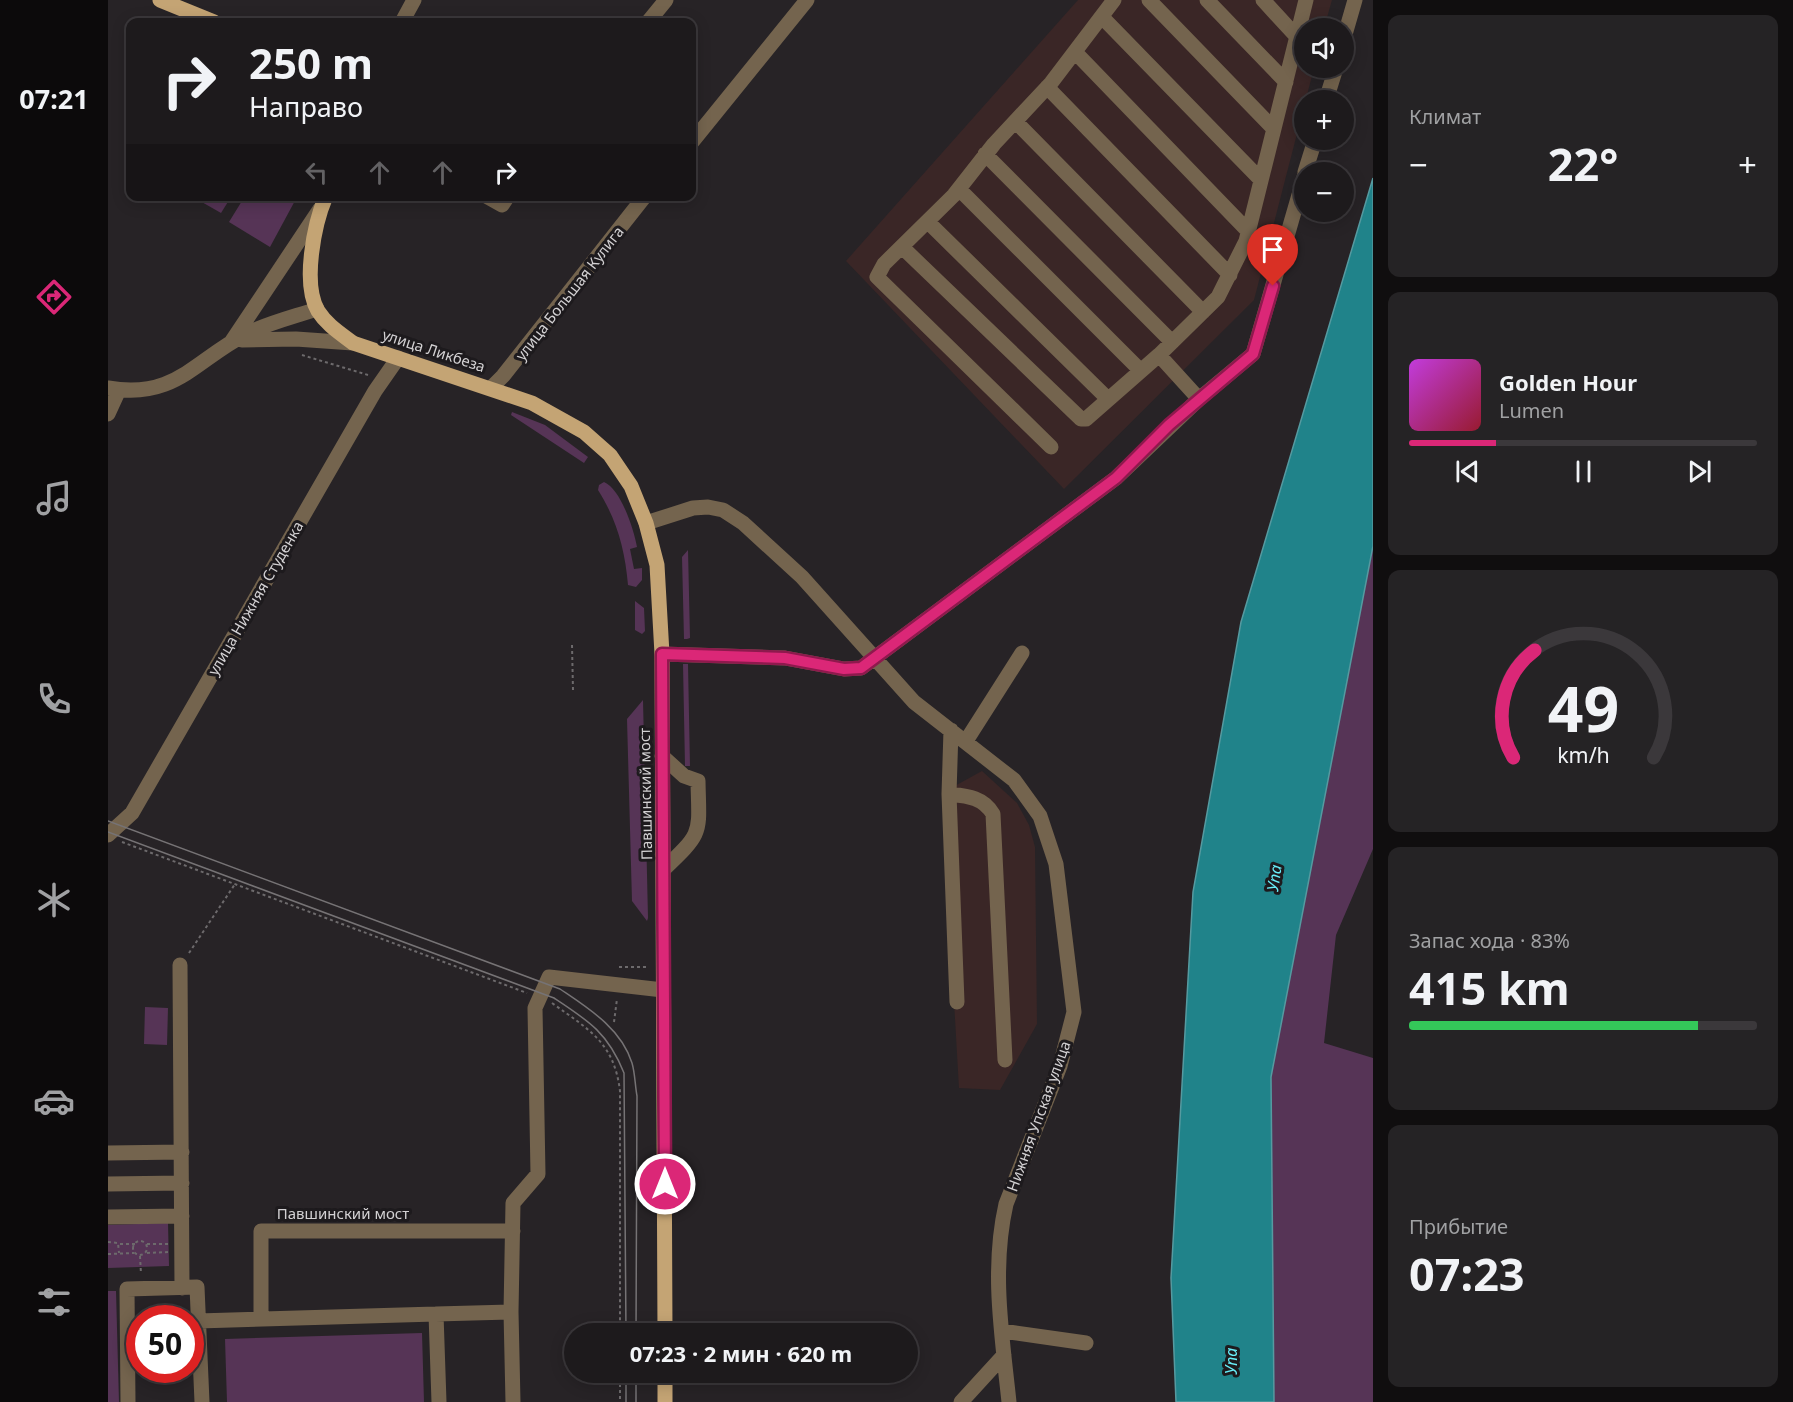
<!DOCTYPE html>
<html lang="ru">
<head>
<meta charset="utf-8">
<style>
  :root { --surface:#1d1a1c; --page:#252325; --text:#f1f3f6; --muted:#a0a1a3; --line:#3b383b; --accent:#db2777 }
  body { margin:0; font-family:"Noto Sans",sans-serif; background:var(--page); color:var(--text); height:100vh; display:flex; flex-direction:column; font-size:22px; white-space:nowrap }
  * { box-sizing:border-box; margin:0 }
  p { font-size:20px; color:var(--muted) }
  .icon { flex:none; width:33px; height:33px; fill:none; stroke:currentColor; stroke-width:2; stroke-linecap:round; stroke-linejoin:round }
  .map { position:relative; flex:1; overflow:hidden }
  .sheet { display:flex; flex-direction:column; gap:15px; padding:15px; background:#100e0f; width:420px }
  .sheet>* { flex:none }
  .guide { position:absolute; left:18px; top:18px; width:570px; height:183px; border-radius:12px; box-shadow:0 3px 15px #0003,0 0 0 2px var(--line); background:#1d1a1c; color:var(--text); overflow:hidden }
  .controls { position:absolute; left:1186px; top:18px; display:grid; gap:12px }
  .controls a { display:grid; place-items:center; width:60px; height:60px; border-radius:50%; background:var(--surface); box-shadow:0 3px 15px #0003,0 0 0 2px var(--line); font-size:30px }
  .speed { position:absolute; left:18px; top:1305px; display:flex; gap:12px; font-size:30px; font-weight:700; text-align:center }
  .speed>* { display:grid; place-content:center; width:78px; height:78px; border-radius:50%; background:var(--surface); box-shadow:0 3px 15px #0003,0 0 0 2px var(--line); line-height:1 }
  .speed .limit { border:9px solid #d22; background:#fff; color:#111 }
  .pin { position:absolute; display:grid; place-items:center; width:51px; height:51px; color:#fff; margin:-62px -26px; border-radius:50% 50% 50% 0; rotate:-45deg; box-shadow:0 0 6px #0007 }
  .pin .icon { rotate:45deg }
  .me { position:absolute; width:66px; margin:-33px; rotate:0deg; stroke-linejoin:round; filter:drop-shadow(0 0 4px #0008) }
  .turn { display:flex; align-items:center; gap:21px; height:126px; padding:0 24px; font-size:27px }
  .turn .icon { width:78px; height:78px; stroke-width:2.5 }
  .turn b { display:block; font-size:42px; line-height:51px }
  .lanes { display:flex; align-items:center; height:57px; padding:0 24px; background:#0003; justify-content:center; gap:30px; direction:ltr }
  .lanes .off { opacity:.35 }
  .big { font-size:45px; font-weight:700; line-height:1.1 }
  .sheet .widget { flex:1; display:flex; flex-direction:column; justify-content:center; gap:9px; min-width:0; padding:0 21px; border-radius:12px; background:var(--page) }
  .sheet .dial { align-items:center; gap:0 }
  .dial svg { height:156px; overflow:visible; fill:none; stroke:var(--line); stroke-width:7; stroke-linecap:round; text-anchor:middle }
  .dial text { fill:var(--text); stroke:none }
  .song { display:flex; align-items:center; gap:18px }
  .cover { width:72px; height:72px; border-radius:9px; background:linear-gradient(135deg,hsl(290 70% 55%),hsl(350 70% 35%)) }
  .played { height:6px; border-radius:3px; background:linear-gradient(90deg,var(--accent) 25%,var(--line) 25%) }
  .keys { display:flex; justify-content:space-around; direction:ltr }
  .heat { display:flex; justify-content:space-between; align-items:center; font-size:33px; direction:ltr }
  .charge { height:9px; border-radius:4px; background:linear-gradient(90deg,#34c759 83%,var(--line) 0) }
  .trip { position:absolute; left:456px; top:1323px; width:354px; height:60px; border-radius:30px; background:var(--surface); box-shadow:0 3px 15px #0003,0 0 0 2px var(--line); font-weight:700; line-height:60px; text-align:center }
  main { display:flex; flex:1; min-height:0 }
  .dock { display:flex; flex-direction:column; width:108px; justify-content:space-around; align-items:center; background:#0c0a0b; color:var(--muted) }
  .dock .icon { width:42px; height:42px }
  .dock .current { color:var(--accent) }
  .dock b { font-size:27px; color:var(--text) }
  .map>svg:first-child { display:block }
</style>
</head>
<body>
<main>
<nav class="dock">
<b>07:21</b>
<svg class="icon current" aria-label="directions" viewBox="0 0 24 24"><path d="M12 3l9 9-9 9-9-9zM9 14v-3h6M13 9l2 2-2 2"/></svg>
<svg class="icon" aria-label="music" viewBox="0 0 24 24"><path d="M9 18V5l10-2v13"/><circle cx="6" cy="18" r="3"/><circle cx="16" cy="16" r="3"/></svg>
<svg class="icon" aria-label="phone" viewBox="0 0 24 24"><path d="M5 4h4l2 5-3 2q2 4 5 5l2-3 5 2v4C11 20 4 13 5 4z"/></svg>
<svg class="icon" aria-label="climate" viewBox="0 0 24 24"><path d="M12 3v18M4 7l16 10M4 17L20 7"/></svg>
<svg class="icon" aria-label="car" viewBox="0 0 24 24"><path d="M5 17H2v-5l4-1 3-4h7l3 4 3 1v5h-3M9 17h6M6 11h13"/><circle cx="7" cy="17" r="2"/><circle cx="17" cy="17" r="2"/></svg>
<svg class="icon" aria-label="filters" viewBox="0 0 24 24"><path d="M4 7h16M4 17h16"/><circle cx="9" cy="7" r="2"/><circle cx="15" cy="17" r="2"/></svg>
</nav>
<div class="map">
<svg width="1265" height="1402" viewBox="0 0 1265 1402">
  <rect width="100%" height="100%" fill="#272326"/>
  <!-- industrial -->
  <path fill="#3a2626" d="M970,0h254l-8,28h-19v40h9l-60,232 -190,189 -218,-228z
    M874,771l35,32 12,22 6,22 2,177 -37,66 -41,-2 -17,-295z"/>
  <!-- green -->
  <path fill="#563456" d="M137,196l52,1 -27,50 -41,-25z
    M85,197l38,-1v1l-10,16z
    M404,412l33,13 43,32 -4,6 -73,-48z
    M496,482c17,7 30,48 33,65l-7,2 4,20 8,-1v12l-6,7 -8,-2c-3,-35 -11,-65 -30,-95l1,-5z
    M1265,546v303l-37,86 -12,108 49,15v344h-99l-3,-325z
    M580,550l2,88 -3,1h-3l-2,-82z
    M527,601l9,7 1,23 -3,3 -7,-4z
    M575,664h5l2,102h-5z
    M535,700l5,218 -1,3 -15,-20 -5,-182z
    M37,1007l23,1 -1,37 -23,-1z
    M60,1223l1,43 -61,2v-43z
    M0,1291h8l3,111h-11z
    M314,1333l2,69h-197l-2,-63z"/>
  <!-- water -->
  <path fill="#20838a" stroke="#569aa0" stroke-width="1.5" d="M1265,178v368l-102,531 3,325h-98l-5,-124 22,-386 48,-270z"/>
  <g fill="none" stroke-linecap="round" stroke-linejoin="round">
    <!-- path -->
    <path stroke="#6d6a6c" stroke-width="2" stroke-dasharray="3 3" stroke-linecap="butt" d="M194,355l66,20
      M464,645l1,45
      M14,842l405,151
      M81,953l46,-69
      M511,967h30
      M444,1003c37,27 62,39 68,88v243
      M506,1022l3,-23
      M25 1248a7 7 0 1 1 14 0a7 7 0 1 1-14 0Z
      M0,1242l10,1 1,10
      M12,1244h15
      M39,1244h21
      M39,1253l21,-1
      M0,1254l26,-1
      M32,1256l1,18
      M512,1372v30"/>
    <!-- minor -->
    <path stroke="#74644e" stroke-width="15" d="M1041,0l124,128
      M1099,0l79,82
      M1155,0l34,37
      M994,17l159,163
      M294,22l12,-22
      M540,22l18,-22
      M1236,38l11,-38
      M967,52l173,179
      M939,87l183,188
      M1218,100l10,-32
      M908,122l187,190
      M584,142l115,-142
      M877,154l187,188
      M1197,172l10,-32
      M851,189l181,181
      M378,196l16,9 6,-9
      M820,222l180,177
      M794,247l179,172h5l73,-64 59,-58 28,-56 60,-241
      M134,340l54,-1 57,4
      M124,341l88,-132
      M0,388c67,12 87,-28 138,-54 22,-11 47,-17 71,-25
      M383,388l12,-12 142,-180
      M1091,399l54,-45 52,-180
      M0,414l11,-24
      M943,447l-174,-170 7,-13 70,-69 40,-51 57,-61 63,-83
      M538,523l47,-15 15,-1 15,3 20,13 59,54 112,125 100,78 26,36 16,48 18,148 -14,54 -54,138c-15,66 -4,131 3,198
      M554,654l123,4 59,11 17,-1 255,-190 83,-79 -40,-44
      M843,730l-2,64 8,208
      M858,741l56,-88
      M554,756l22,20 14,5c1,53 6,50 -34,88
      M841,794c18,2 34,3 44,20l12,246
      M0,835l24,-22 243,-422 23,-33
      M72,965l2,323
      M0,1153l74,-1
      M0,1184l74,-1
      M0,1217l74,-1
      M153,1319v-88h252
      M90,1321l238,-7
      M894,1331l84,12
      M20,1402l-1,-113 70,-2 5,115
      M331,1402l-3,-88 75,-2
      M405,1402l-2,-90 2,-109 25,-29 -3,-166 14,-31 114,13
      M853,1402l43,-47"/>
    <!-- major -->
    <path stroke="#c4a474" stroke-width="15" d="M52,0l54,22
      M218,196c-12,28 -24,88 -8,115 9,14 22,22 35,32l179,60 52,29 26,23 21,31 15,37 11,42 5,89 3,680
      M557,1372v30"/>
    <!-- tram -->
    <path stroke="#767375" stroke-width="1.5" d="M0,821l452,168c28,19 61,39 72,74 3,10 3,22 5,33l-1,238
      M0,832l446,166c35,23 54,35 70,75l2,261
      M518,1372v30
      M528,1402v-30"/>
  </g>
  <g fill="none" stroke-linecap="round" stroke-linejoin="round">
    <defs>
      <path id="route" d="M557,1184l-3,-530 123,4 59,11 17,-1 255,-190 53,-53 84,-71 20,-68"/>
    </defs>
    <!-- route casing -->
    <use href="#route" stroke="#8e194d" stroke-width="15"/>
    <!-- route -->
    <use href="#route" stroke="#db2777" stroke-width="10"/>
  </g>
  <g text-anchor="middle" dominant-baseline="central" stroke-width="6" stroke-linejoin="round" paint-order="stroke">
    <!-- street labels -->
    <g font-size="15" fill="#d3d1d3" stroke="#1d1a1d">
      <text transform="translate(461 293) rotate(-52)">улица Большая Кулига</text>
      <text transform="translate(326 350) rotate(18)">улица Ликбеза</text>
      <text transform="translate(147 598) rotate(-60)">улица Нижняя Cтуденкa</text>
      <text transform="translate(537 794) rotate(-91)">Павшинский мост</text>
      <text transform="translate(930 1116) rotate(-70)">Нижняя Упская улица</text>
      <text x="235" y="1213">Павшинский мост</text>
    </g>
    <!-- water labels -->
    <g font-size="16" font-style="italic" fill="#68eef8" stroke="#1d1a1d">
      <text transform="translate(1166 878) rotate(-82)">Упа</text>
      <text transform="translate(1123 1361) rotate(-90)">Упа</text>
    </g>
  </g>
</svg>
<div class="controls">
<a><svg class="icon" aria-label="sound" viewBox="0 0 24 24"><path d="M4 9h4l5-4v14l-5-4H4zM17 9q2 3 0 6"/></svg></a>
<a>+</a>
<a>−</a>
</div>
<div class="speed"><div class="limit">50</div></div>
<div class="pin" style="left:1165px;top:286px;background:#d93025"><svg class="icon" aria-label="arrive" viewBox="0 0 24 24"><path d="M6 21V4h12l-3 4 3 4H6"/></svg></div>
<svg class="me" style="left:557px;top:1184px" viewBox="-20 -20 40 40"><circle r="17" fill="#db2777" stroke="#fff" stroke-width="3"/><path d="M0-11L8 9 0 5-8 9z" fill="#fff"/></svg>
<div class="trip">07:23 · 2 мин · 620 m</div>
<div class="guide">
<div class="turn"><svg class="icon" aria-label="right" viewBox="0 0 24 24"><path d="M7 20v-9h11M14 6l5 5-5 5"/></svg><div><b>250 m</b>Направо</div></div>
<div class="lanes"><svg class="icon off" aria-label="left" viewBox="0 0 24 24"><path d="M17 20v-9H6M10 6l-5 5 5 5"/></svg><svg class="icon off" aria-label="ahead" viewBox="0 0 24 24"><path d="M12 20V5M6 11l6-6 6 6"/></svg><svg class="icon off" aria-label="ahead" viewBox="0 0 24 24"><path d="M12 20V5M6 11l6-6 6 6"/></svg><svg class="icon" aria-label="right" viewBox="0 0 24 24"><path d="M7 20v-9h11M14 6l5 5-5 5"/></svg></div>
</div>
</div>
<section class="sheet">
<div class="widget"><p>Климат</p>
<div class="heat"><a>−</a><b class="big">22°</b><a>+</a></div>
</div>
<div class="widget">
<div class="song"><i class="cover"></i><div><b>Golden Hour</b><p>Lumen</p></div></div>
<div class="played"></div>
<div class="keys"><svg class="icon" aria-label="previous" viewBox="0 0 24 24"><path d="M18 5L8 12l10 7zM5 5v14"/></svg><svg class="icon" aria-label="pause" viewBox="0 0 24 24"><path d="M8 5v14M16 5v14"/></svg><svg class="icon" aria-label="next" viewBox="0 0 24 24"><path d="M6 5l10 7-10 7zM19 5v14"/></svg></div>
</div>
<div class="widget dial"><svg viewBox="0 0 100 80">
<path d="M14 69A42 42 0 1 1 86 69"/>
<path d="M14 69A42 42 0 0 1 25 14" stroke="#db2777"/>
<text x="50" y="56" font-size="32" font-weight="700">49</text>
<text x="50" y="72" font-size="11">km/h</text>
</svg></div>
<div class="widget"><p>Запас хода · 83%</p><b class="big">415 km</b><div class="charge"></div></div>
<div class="widget"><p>Прибытие</p><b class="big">07:23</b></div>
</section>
</main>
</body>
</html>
